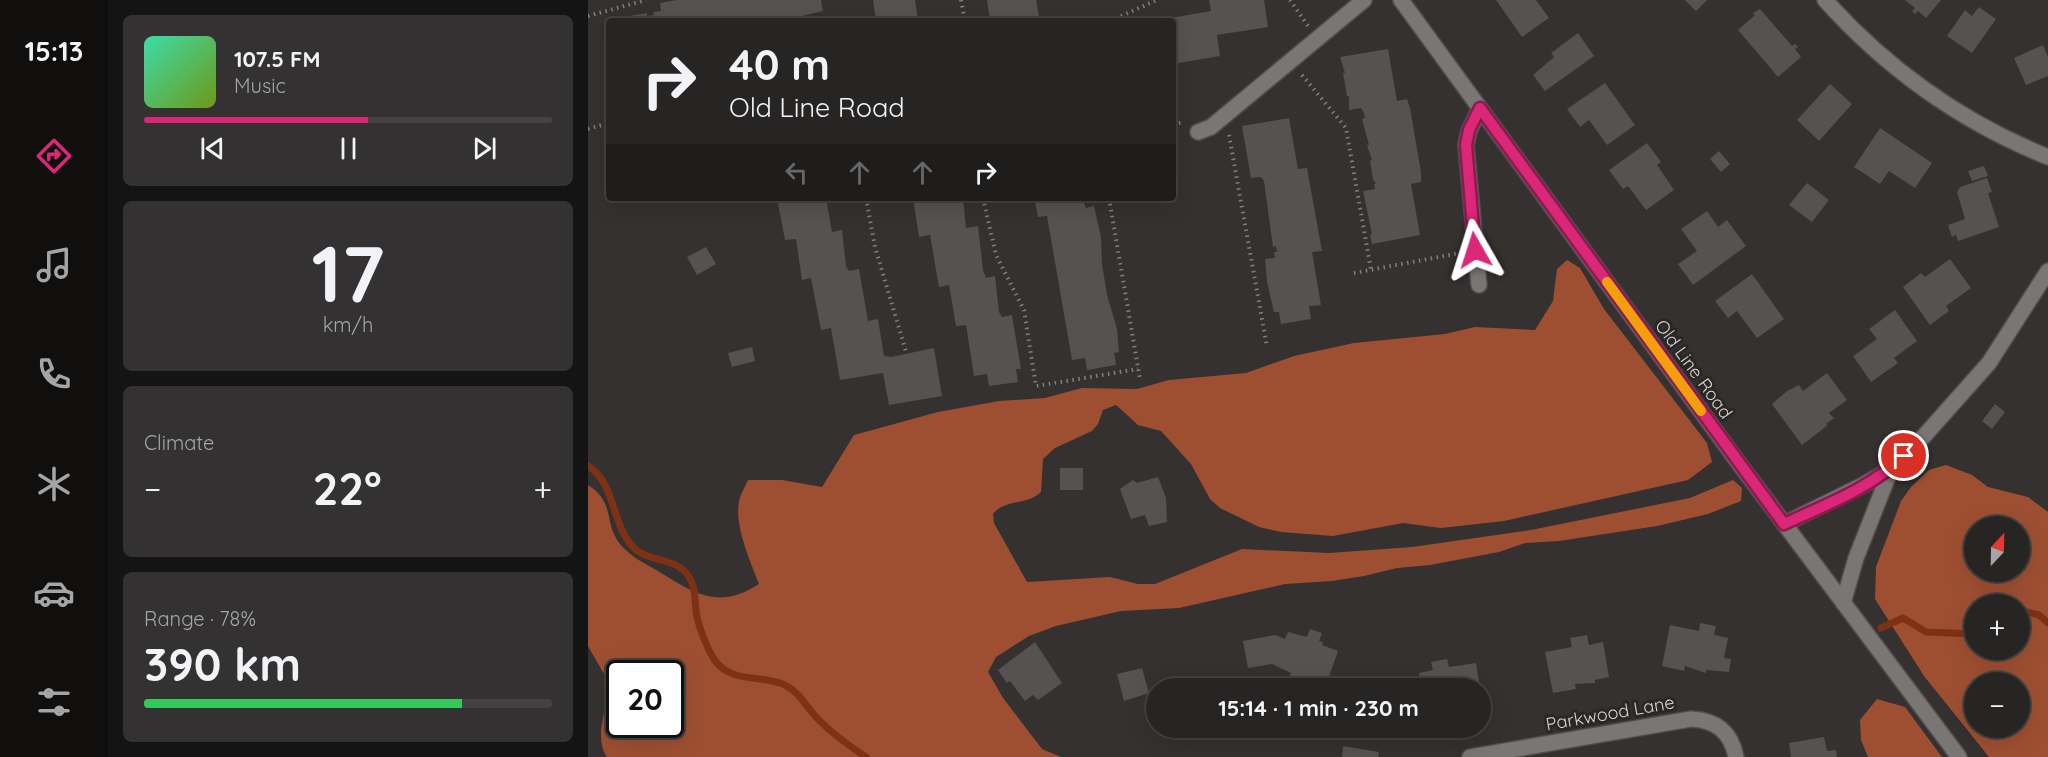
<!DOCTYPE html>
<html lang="en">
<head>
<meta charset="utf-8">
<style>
  :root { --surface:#272524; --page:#333131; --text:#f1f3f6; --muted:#a4a5a6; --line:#434241; --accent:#db2777 }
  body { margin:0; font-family:Quicksand,sans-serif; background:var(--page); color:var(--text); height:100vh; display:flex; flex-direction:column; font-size:22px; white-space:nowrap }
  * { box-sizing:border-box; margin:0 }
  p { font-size:20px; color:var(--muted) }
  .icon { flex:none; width:33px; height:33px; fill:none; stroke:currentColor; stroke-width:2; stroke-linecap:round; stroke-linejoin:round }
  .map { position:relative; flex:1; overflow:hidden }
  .details { display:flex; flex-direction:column; gap:15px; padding:15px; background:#151414; width:480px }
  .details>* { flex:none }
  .hud { position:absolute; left:18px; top:18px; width:570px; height:183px; border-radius:6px; box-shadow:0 6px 24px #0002,0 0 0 2px var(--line); background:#272524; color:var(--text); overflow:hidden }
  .needle { width:39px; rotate:22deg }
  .fabs { position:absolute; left:1376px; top:516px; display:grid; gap:12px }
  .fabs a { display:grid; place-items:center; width:66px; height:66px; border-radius:50%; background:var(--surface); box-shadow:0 6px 24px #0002,0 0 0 2px var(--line); font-size:30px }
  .speed { position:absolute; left:18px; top:660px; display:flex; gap:12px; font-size:30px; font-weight:700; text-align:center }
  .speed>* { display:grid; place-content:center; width:78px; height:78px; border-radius:50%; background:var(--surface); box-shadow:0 6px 24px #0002,0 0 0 2px var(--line); line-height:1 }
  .speed .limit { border:3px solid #111; border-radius:9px; background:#fff; color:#111 }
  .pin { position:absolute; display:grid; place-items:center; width:51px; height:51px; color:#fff; margin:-26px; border:3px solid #fff; border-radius:50%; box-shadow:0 2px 6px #0007 }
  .me { position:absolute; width:66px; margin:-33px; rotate:354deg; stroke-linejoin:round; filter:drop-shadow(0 0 4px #0008) }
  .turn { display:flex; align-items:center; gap:21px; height:126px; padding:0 24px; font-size:27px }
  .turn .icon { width:78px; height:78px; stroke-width:2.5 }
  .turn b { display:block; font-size:42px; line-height:51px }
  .lanes { display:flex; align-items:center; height:57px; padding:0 24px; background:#0003; justify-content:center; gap:30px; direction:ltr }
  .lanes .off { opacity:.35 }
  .big { font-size:45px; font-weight:700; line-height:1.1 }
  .details .card { flex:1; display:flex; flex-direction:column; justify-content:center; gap:9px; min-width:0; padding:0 21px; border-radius:9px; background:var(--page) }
  .details .dial { align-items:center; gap:0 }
  .dial b { font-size:78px; line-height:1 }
  .song { display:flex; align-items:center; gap:18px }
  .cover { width:72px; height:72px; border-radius:9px; background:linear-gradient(135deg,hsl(160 70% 55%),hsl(80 70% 35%)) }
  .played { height:6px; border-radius:3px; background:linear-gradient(90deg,var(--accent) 55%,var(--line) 55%) }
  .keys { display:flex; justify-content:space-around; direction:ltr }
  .heat { display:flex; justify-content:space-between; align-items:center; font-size:33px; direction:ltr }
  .charge { height:9px; border-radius:4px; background:linear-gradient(90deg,#34c759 78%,var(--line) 0) }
  .trip { position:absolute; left:558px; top:678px; width:345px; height:60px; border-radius:30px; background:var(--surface); box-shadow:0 6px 24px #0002,0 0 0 2px var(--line); font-weight:700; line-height:60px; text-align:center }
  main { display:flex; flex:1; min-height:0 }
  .tab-bar { display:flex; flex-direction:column; width:108px; justify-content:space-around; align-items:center; background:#100f0e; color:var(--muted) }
  .tab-bar .icon { width:42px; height:42px }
  .tab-bar .active { color:var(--accent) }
  .tab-bar b { font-size:27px; color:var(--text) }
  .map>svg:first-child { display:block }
</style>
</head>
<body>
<main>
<nav class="tab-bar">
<b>15:13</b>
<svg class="icon active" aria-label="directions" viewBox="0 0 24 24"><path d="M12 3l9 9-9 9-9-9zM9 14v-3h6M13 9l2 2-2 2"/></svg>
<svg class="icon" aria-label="music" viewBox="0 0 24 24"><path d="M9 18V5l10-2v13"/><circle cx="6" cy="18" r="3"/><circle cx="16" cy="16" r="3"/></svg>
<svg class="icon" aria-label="phone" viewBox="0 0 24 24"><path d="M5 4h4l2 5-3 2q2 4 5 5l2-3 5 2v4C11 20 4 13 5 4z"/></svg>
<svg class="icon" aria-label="climate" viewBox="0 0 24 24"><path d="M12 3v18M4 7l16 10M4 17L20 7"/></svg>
<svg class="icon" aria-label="car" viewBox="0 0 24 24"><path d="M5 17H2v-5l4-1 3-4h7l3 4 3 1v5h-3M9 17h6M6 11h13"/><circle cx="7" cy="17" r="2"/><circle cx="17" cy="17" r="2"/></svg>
<svg class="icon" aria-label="filters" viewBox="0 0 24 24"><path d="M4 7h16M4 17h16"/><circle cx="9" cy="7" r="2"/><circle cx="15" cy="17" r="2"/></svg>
</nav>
<section class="details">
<div class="card">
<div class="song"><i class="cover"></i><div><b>107.5 FM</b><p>Music</p></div></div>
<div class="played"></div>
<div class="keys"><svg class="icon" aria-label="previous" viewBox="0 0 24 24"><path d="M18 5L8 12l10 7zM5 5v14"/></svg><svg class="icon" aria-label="pause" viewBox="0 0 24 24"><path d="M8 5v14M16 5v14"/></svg><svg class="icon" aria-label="next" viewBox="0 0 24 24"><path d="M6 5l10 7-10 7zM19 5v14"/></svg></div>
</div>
<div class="card dial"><b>17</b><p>km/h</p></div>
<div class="card"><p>Climate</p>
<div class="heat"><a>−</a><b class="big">22°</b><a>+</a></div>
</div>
<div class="card"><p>Range · 78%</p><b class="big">390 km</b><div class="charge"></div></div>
</section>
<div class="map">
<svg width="1460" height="757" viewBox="0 0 1460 757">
  <rect width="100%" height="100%" fill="#343130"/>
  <!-- forest -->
  <path fill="#9e4f32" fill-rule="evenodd" d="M979,260l13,8 24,41 103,134 5,19 -24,18 -184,41 -63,7 -38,-5 -70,13 -52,-4 -22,-5 -39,-19 -10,-9 -19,-35 -30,-33 -23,-6 -22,-20 -13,5 -5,14 -6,7 -37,17 -12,11 -2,33c-15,14 -35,6 -48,22l1,9 33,59 83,-5 28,7h17l87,-35 87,4 83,-6 119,-17 159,-32 43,-18 9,8 -1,13 -33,13 -51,12 -98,15 -34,2 -26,9 -69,13 -33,3 -33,8 -32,5 -47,3 -106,24 -58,3 -65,15 -27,10 -33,21 -8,15 15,26 39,51 19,8h-454c-13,-18 -2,-50 5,-69l-24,-42v-161c28,18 15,37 32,59 11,13 24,19 38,27 37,23 61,39 101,13 -8,-21 -25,-59 -20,-82 1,-7 6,-15 9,-22h34l40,7 32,-52 84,-23 61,-11 46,-3 37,-10 55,1 32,-9 77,-7 48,-17 60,-13 91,-9 30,-7 60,3 18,-29 4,-32zM32,674h50v50h-50z
    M1358,465l26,10 16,12 40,10 20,15v245h-59l-65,-81 -49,-77 1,-32 25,-66 10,-14 18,-17zM1386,526h45v46h-45zM1386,604h45v46h-45zM1386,682h45v46h-45z
    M1289,699l28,8 37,50h-74l-7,-17 -1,-20z"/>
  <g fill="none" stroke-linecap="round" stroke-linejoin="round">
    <!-- stream -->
    <path stroke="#7e3214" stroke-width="7" d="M0,466c28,17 23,59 46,82 15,15 42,8 55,29 8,12 5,27 8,40 3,13 10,31 17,42 16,25 47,15 71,26 14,7 21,21 31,32 15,16 32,28 50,40
      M1431,616l8,-4 12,3 9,8
      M1293,628l22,-10 23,14 48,2"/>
  </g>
  <!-- building -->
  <path fill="#555251" d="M89,0h144l2,11 -41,10h-157l-1,-4 23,-4v3l7,-1 -1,-3 8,-1 -1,-8z
    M285,0h42l3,21h-42z
    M399,0h49l4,21h-50z
    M621,0h55l4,27 -51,8 3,21 -47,8v-43l-14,-1 52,-9z
    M908,0h40l13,18 -27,19z
    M1097,0h22l-11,11z
    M1317,0h36l-15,18 -8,-7 -3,3 -3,-3 3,-3z
    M1391,7l17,12 -24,34 -25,-17 18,-26 7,6z
    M1172,9l32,37 3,-2 3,3 -3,2 6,8 -23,20 -40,-47 17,-15 -2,-2z
    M990,33l16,23 -49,35 -12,-16 21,-18 -3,-4z
    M1455,45l5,12v19l-22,9 -12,-27z
    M800,49l9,52 10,-2 3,9 11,64v10l-10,2 9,51 -48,9 -2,-9 2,-1 -9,-43 12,-2 -1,-5h2l-3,-5 -3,-18 2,-1 -5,-15h2l-7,-26 3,-1 -1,-5 -3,-5 -12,2v-14h-2l-4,-23h2l-5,-16z
    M1017,83l30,42 -28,20 -18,-25 -9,7 -13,-18z
    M1242,84l22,20 -33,37 -22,-21z
    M701,118l9,51 9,-1 9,50 6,33 -10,1 9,53 -12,1 2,13 -30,5 -2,-12h-5l-7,-30 -2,-23 10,-1 -1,-6h3l-1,-6 -3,1 -9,-66 -3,-4 -10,1 -9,-52z
    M1292,128l52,35 -17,25 -26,-17 -9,13 -26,-17z
    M1059,143l14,19 -4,3 17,25 -28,20 -18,-24 -5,3 -14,-19z
    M1131,151l11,13 -9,8 -11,-13z
    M1396,166l4,10 -16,5 -4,-10z
    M1399,178l5,14 -4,1 11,34 -41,14 -2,-6 -4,2 -4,-12 17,-6 -8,-27 3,-5z
    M1219,183l22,17 -17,22 -23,-17z
    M189,198h49l6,34 10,-2 4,36 3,5 10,-2 9,52 10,-2 6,37 7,1 43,-9 8,48 -53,9 -6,-32 -43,7 -9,-52 -10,2 -10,-52 -9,2 -6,-41 -11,1z
    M325,198l50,1 3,29 12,-2 5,44 3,8 9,-2 4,36 3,5 10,-2 9,54h-5l2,13 -29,4 -2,-12 -13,2 -8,-51 -10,1 -7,-41 -10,2 -9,-52 -11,2z
    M446,198h48l4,10 8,-2 7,31 1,27 5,31 10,34 2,23 -5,1 2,12 -29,5 -2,-12 -13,2 -25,-144 -9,1z
    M1119,211l11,16 9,-7 19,26 -53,39 -15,-21 19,-13 -16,-22z
    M118,247l10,17 -19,11 -10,-18z
    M1362,259l21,29 -25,18 3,5 -19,14 -27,-38 18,-14 4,4z
    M1164,274l32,45 -27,19 -20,-27 -9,7 -13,-17z
    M1307,310l22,31 -23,17 4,5 -27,19 -18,-26 24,-17 -8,-10z
    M164,347l3,14 -23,6 -4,-14z
    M1239,373l20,27 -18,13 5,5 -8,6 2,1 -26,20 -30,-41 15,-13 12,-6 4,6z
    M1407,404l10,8 -13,17 -10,-8z
    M472,468h23v22h-23z
    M570,477l8,21 1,24 -18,4 -4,-11 -14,4 -11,-30 13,-9 4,3z
    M1112,623l16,3 -2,9 14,3 -4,20 7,1 -2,13 -23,-2v3l-21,-7 -1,5 -22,-5 8,-41 29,6z
    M722,629l12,4 -3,8 4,1 -1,3 16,6 -12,34 -15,-5 -2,4 -7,1 -13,-8 2,-4 -19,-9 -24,4 -5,-27 32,-6 10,4 3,-7 19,5z
    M999,635l2,10 14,-3 6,35 -14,3v3l-20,1 1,5 -23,4 -8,-41 27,-5 -2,-9z
    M447,642l27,41 -24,17 -5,-5 -8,6 -15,-20 -3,2 -9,-13z
    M859,659l2,8 27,-4 4,25h-59l-2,-15 14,-3 -2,-8z
    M554,668l7,25 -25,8 -7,-27z
    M1236,737l3,14 9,-1 1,7h-46l-2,-14z
    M755,746l36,6 -1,5h-36z"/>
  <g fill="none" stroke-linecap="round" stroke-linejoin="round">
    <defs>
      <path id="minor" d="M813,0l337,462 221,295
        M1237,0c63,70 136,122 223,157
        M610,132l13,-5 153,-127
        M891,285l-13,-140 3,-14 11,-23
        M1196,524l79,-39 28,-16 26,-25 72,-81 59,-92
        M1255,603l13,-45 35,-89
        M882,757l221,-38c25,1 40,13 45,38"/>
    </defs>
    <!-- minor casing -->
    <use href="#minor" stroke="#504e4d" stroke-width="18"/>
    <!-- path -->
    <path stroke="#82807f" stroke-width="4" stroke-dasharray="1.5 4.5" stroke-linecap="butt" d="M373,0l4,21
      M702,0l18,26
      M0,16l58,-16
      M522,21l47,-21
      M714,75l44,53 25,142
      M585,124l11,-2
      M0,129l21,-6
      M641,135l38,212
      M278,198l9,49 31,105
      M395,198l13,57 28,55 12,76 102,-17
      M521,198l31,181
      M766,273l106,-20"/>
    <!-- minor -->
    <use href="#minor" stroke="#7a7675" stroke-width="15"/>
  </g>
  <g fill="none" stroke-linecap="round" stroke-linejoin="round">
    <defs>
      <path id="route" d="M887,250l-9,-105 3,-15 11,-22 304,416c41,-19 87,-36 120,-68"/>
    </defs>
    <!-- route casing -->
    <use href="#route" stroke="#8e194d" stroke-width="15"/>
    <!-- route -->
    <use href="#route" stroke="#db2777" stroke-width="10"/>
    <!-- slow -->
    <path stroke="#f59e0b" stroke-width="10" d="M1019,282l94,129"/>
  </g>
  <g text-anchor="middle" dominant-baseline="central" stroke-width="6" stroke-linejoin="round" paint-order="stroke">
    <!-- street labels -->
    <g font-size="18" fill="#d7d5d4" stroke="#2a2726">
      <text transform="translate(1106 369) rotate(54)">Old Line Road</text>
      <text transform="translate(1022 713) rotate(-10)">Parkwood Lane</text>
    </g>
  </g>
</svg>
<div class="fabs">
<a><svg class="needle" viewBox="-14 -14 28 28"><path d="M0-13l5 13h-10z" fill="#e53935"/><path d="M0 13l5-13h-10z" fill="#a4a5a6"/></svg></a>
<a>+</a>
<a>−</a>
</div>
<div class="speed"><div class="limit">20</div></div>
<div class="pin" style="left:1316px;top:456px;background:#d93025"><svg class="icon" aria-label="arrive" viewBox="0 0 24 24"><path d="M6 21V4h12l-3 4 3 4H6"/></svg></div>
<svg class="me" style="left:887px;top:250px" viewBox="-20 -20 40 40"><path d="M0-17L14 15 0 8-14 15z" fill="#db2777" stroke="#fff" stroke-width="4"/></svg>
<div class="trip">15:14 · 1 min · 230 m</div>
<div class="hud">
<div class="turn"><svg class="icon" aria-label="right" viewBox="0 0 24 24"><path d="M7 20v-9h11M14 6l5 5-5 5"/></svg><div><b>40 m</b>Old Line Road</div></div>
<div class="lanes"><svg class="icon off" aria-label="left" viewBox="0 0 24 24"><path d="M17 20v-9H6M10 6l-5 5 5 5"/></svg><svg class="icon off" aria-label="ahead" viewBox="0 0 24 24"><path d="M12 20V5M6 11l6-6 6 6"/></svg><svg class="icon off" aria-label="ahead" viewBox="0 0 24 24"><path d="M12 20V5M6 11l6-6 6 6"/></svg><svg class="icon" aria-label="right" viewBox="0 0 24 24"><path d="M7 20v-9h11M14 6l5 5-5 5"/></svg></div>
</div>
</div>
</main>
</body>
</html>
